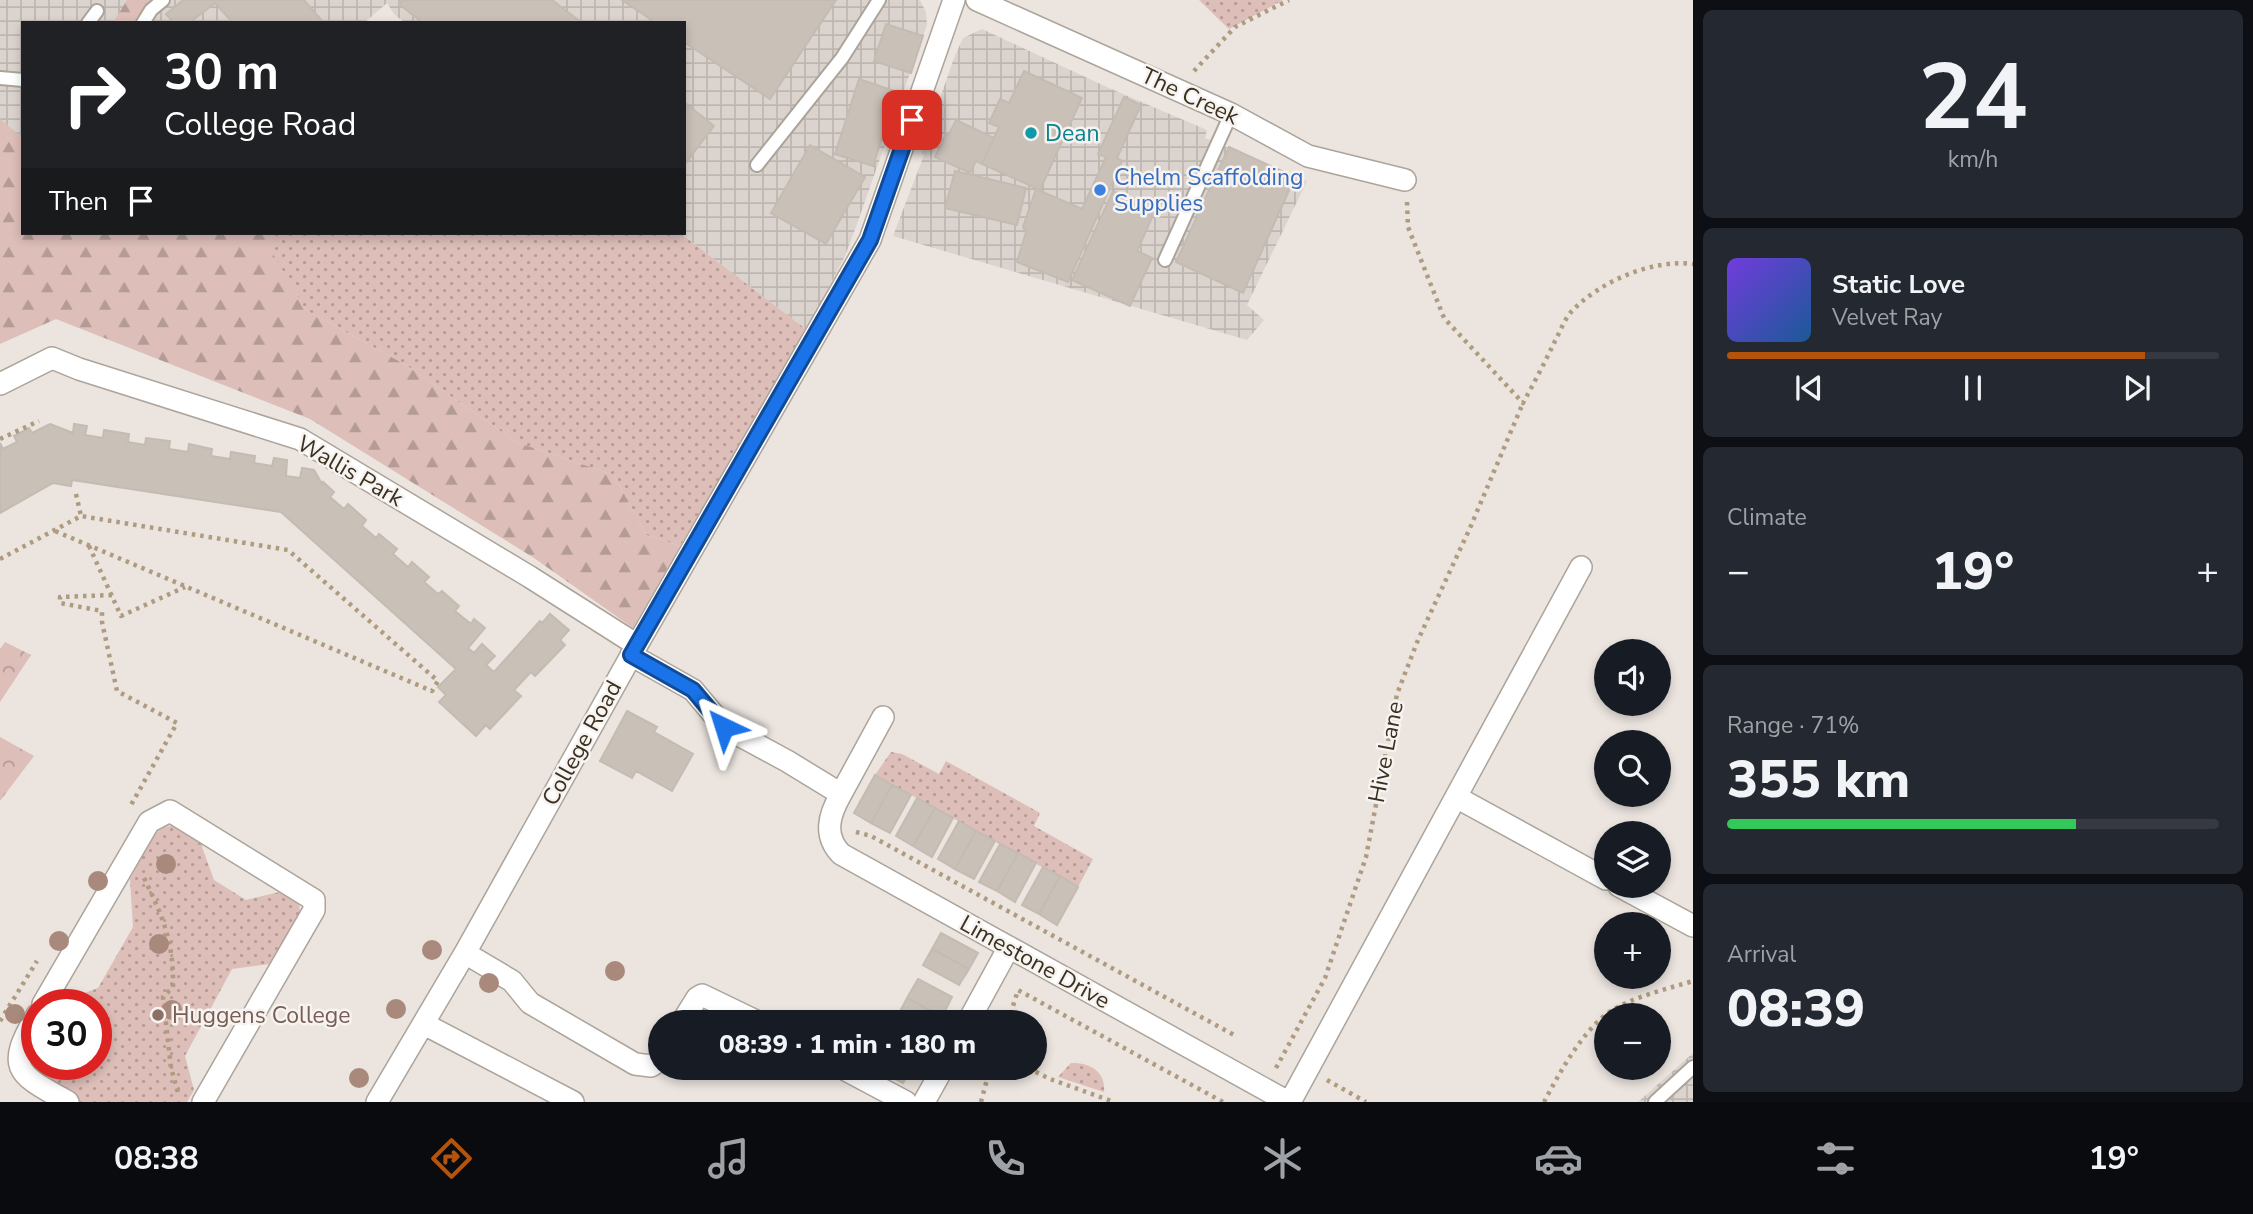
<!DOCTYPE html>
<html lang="en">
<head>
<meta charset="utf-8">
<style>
  :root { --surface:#171b24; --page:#242831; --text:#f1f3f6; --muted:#9ea1a6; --line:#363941; --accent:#b45309 }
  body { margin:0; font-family:"Nunito Sans",sans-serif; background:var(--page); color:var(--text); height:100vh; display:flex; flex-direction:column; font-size:26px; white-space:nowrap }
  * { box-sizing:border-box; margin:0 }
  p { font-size:23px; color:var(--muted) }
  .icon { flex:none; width:38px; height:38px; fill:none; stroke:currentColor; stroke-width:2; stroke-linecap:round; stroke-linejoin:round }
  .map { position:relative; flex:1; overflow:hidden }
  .drawer { display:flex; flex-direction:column; gap:10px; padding:10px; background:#0d0f14; width:560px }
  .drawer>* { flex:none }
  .top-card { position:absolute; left:21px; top:21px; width:665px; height:214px; border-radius:0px; box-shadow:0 4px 10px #0003; background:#202124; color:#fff; overflow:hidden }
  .buttons { position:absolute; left:1594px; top:639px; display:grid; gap:14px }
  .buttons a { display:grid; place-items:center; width:77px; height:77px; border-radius:50%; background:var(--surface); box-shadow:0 4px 10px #0003; font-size:35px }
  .speed { position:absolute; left:21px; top:989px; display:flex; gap:14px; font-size:35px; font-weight:700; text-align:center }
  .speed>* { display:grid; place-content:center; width:91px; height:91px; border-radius:50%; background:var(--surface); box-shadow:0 4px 10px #0003; line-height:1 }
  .speed .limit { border:10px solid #d22; background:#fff; color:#111 }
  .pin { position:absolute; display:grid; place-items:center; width:60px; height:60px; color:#fff; margin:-30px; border-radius:14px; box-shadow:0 4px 10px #0006 }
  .me { position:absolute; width:77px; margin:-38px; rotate:319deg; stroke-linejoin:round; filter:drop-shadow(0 0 5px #0008) }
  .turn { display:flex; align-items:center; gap:24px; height:147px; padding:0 28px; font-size:32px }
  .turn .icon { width:91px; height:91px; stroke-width:2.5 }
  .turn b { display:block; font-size:49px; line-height:60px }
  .then { display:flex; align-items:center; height:66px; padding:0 28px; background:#0003; gap:14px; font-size:26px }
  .big { font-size:52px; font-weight:800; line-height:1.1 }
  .drawer .widget { flex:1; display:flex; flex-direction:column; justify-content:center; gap:10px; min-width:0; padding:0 24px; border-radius:10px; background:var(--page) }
  .drawer .dial { align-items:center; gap:0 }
  .dial b { font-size:91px; line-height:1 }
  .song { display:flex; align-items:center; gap:21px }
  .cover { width:84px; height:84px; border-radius:10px; background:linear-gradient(135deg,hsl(260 70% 55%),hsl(210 70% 35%)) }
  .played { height:7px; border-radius:4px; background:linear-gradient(90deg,var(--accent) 85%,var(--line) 85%) }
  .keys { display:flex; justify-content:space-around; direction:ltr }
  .heat { display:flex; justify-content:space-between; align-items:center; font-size:38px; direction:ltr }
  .charge { height:10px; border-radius:5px; background:linear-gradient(90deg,#34c759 71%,var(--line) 0) }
  .trip { position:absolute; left:648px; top:1010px; width:399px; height:70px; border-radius:35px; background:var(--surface); box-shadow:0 4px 10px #0003; font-weight:800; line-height:70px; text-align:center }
  .dock { display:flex; height:112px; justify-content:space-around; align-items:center; background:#090b0e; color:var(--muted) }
  .dock .icon { width:49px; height:49px }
  .dock .current { color:var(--accent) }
  .dock b { font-size:32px; color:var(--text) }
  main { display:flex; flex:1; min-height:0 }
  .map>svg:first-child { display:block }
</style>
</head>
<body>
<main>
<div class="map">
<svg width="1693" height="1102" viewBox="0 0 1693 1102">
  <defs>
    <pattern id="industrial-grid" width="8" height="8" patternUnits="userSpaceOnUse" patternTransform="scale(1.75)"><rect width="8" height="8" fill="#dbd3ce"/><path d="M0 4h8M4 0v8" fill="none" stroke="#bdb6b1"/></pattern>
    <pattern id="grass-dots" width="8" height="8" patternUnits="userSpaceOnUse" patternTransform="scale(1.75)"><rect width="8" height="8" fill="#ddbeb8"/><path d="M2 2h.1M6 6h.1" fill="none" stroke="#b49b95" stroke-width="1.8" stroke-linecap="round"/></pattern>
    <pattern id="forest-firs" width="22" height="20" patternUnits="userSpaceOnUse" patternTransform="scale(1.75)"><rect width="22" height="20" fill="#ddbeb8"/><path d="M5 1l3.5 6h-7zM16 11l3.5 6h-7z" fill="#b49b95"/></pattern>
    <pattern id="park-crowns" width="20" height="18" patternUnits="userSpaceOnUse" patternTransform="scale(1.75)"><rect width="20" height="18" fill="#ddbeb8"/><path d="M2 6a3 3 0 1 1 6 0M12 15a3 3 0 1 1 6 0" fill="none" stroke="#b49b95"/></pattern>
  </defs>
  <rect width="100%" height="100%" fill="#ebe4df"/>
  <!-- industrial -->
  <path fill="url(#industrial-grid)" d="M0,0h920l6,12 1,13 -70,199 -12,32 -38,74 -127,-97h4v-210h-279l-11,-9 -7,-11 -23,20h-341v117l-23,-16z
    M982,29l127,59 98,42 -2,8 102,43 -60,124 17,15 -17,20 -354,-104 31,-81 -3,-2 33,-95 9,-20z
    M1693,1052v50h-55l55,-49z"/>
  <!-- grass -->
  <path fill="url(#grass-dots)" d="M1199,0h84l-54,29z
    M276,233h404l127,97 -127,216 -34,-11 -32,-60 -98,-33 -110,-77 -100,-55 -38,-63z
    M891,752l11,2 37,20 7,-13 94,52 -6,13 59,33 -15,28 -203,-112z
    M176,825l27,13 -1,9 12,33 32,20 42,-10 10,8 3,20 -31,46 -38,5 -47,87 9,34 -7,12h-107l-45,-25 -7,-18 9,-28v33h59v-60h-41l43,-16 35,-61 -3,-48 25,-46 10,-6z
    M1071,1063c19,-1 35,9 33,29l-46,-15z"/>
  <!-- forest -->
  <path fill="url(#forest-firs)" d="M127,0h25l-17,23h-22z
    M0,119l23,19v95h253l-7,14 37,63 100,55 110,77 98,33 32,60 34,11 -47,82 -99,-70 -224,-139 -254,-100 -56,25z"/>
  <!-- park -->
  <path fill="url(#park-crowns)" d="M5,642l26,13 -31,47v-53z
    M0,737l34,19 -34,45z"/>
  <!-- building -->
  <path fill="#c9c0b8" stroke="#c4bbb2" stroke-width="2" d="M183,0h121l20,23h-91l-18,-20 -26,20h-15l-8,-9z
    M402,0h150l30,23h-159l-24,-19z
    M622,0h214l-66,99 -86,-57v-19h-28z
    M886,24l37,12 -12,37 -37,-12z
    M1024,71l58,27 -42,92 -58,-26 17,-37 -10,-4 11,-24 9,4z
    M859,79l38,13 -24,74 -38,-12z
    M1124,97l17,8 -24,53 5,3 -54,121 -51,-20 9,-30 -3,-5 13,-38 46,20 24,-52 -8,-3z
    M684,102l30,24 -30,39z
    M956,120l38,18 -12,26 -6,-3 -6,12 -35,-16 11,-23 2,2z
    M810,145l55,32 -39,67 -55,-31z
    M1229,147l66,30 -52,116 -67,-31z
    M955,171l71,17 -9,37 -72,-17z
    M1113,191l42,20 -18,40 15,7 -22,48 -58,-26z
    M50,424l23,9 1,-9 13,2 -2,9 18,3 1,-8 25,4 -1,8 17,3 1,-7 24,3 -1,8 19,3 1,-8 23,5 -1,7 19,3 1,-7 24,4 -1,7 18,3 2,-8 13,2 -1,16 14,2 2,-10 12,2 8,14 1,-2 11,10 -4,5 14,12 4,-5 18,16 -4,6 14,12 3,-4 18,15 -4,5 15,13 4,-5 17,15 -5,5 14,12 4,-3 17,15 -4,5 16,13 3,-5 11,9 -17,20 6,5 8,-9 13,12 -9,9 8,7 46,-51 2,2 8,-9 19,16 -9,10 5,5 -30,31 -4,-4 -17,18 7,6 -31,33 -4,-4 -10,11 -37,-34 7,-7 -8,-8 18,-18 -175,-157 -209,-32 -1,6 -18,-3 -53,30v-70l3,6 14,-7 -3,-6 15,-8 3,5z
    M627,711l30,16 -3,5 39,22 -21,37 -36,-20 -4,7 -32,-17z
    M875,775l17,10 -21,38 -17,-10z
    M892,785l19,10 -21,38 -19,-10z
    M917,798l18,10 -22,38 -17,-10z
    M935,808l18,10 -21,39 -19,-11z
    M959,821l17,10 -21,38 -17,-10z
    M976,831l19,10 -21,38 -19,-10z
    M1000,844l18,9 -21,38 -18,-9z
    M1018,853l18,10 -21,39 -18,-11z
    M1043,867l17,9 -21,38 -17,-9z
    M1060,876l18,11 -21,38 -18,-11z
    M941,933l37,20 -9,16 -37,-20z
    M932,949l37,20 -10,16 -36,-20z
    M918,979l34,18 -10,20 -35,-19z
    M907,998l35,19 -3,5h-33l-9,-5z
    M874,1068h38l-9,15z"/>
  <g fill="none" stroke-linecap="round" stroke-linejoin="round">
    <defs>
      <path id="service" d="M88,23l9,-12
        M143,23l8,-13 12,-10
        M0,78l23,2
        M757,165l85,-107 37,-58
        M1165,260l66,-146
        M1655,1102l38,-35"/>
      <path id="minor" d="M977,0l254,114 77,42 97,24
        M0,384l52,-26 27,11 221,70 230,138 107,68
        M631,655l62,35 31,37 63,34 54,33 42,-77
        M841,794c-12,21 -18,41 0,60l447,248
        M1456,797l150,82
        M1619,886l74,40
        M465,953l47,28 18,22 105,61 16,2 9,-6
        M43,1004l106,-182 21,-11 144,89v10l-111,192
        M37,1015c-33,55 -19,59 31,87
        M682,1022l15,-24 5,-3 56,27
        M968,1022l41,-75
        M424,1024l149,78
        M842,1068l64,34
        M377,1102l88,-149 172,-308 233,-405 84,-240
        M924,1102l19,-34
        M1290,1102l291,-535"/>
    </defs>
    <!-- service casing -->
    <use href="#service" stroke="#aca49a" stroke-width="16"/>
    <!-- minor casing -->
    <use href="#minor" stroke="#aca49a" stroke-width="24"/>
    <!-- path -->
    <path stroke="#af9b7f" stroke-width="4.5" stroke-dasharray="3.5 5" stroke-linecap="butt" d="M1194,71l41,-44 54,-27
      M1407,202l1,25 36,91 79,85c11,-20 22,-41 32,-62 5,-9 9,-21 16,-29 28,-30 80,-53 122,-48
      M0,439l39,-18
      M76,494l5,22
      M89,546l32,70 64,-29
      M0,559l81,-43 207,34 150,131 -6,10 -377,-160
      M112,595l-52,2v6l42,8v11l15,69 60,32 -46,82
      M856,832l15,4 363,199
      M144,878c19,39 30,65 29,109l-10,10 8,71 8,28
      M0,1021l37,-60
      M1008,1022l10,-32 205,112
      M1028,1068l22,11 64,23
      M1276,1068l49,-90 41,-121 31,-163 21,-54 52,-112 53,-125
      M1327,1080l39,22
      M981,1102l9,-34
      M1544,1102c16,-30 41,-77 72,-94 24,-13 51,-19 77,-27"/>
    <!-- service -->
    <use href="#service" stroke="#fff" stroke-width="12"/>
    <!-- minor -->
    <use href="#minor" stroke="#fff" stroke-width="21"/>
  </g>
  <!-- trees -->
  <g fill="#a9897b">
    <circle cx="166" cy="864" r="10"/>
    <circle cx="98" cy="881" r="10"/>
    <circle cx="59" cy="941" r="10"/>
    <circle cx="159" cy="944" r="10"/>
    <circle cx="432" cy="950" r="10"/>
    <circle cx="615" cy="971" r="10"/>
    <circle cx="489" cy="983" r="10"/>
    <circle cx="396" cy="1009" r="10"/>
    <circle cx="172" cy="1010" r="10"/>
    <circle cx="15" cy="1014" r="10"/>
    <circle cx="359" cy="1078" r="10"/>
  </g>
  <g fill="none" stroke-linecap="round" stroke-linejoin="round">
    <defs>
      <path id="route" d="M724,727l-31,-37 -62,-35 239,-415 42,-120"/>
    </defs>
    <!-- route casing -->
    <use href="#route" stroke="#114b97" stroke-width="18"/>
    <!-- route -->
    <use href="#route" stroke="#1a73e8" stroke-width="12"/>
  </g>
  <!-- markers -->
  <circle fill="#0f9aa8" stroke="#f7f3f0" stroke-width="2.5" cx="1031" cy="133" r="7"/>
  <circle fill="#3f7fe0" stroke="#f7f3f0" stroke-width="2.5" cx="1100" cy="190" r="7"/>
  <circle fill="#8d6e63" stroke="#f7f3f0" stroke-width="2.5" cx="158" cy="1015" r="7"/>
  <g text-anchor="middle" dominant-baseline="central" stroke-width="5" stroke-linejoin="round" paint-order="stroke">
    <!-- street labels -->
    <g font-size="23" fill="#3b3120" stroke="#f7f3f0">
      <text transform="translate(1190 96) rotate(25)">The Creek</text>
      <text transform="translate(350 471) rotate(30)">Wallis Park</text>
      <text transform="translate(582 743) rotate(-61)">College Road</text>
      <text transform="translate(1386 752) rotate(-79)">Hive Lane</text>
      <text transform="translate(1035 962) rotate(29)">Limestone Drive</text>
    </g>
    <!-- culture labels -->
    <g font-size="23" fill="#0d838f" stroke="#f7f3f0" text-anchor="start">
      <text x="1045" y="133">Dean</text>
    </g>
    <!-- shop labels -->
    <g font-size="23" fill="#366cbe" stroke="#f7f3f0" text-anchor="start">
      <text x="1114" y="177">Chelm Scaffolding<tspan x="1114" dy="26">Supplies</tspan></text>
    </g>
    <!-- education labels -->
    <g font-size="23" fill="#785e54" stroke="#f7f3f0" text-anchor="start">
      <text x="172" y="1015">Huggens College</text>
    </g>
  </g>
</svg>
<div class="buttons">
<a><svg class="icon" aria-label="sound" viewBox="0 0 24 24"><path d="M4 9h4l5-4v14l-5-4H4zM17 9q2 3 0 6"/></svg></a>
<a><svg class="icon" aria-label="search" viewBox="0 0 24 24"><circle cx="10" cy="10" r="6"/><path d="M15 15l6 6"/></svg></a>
<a><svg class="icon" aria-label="layers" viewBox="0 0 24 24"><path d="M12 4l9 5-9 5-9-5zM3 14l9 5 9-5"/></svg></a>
<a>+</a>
<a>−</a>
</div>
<div class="speed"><div class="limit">30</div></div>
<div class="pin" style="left:912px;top:120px;background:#d93025"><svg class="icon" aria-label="arrive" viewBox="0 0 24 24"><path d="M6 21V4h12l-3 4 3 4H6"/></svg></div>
<svg class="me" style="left:724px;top:727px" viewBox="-20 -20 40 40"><path d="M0-17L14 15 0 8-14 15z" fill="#1a73e8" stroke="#fff" stroke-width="4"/></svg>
<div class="trip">08:39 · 1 min · 180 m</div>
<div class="top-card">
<div class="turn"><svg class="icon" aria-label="right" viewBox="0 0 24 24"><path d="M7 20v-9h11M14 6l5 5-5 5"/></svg><div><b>30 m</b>College Road</div></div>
<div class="then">Then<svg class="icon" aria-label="arrive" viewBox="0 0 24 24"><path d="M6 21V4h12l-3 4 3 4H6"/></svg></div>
</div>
</div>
<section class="drawer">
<div class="widget dial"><b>24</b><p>km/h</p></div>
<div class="widget">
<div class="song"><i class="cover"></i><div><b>Static Love</b><p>Velvet Ray</p></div></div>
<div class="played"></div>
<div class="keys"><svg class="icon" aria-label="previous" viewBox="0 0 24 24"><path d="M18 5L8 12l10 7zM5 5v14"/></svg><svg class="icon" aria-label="pause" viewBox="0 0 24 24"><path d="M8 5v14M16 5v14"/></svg><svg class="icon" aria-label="next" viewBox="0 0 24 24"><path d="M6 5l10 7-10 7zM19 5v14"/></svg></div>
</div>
<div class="widget"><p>Climate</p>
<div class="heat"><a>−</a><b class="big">19°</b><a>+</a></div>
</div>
<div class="widget"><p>Range · 71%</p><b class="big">355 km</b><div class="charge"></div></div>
<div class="widget"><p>Arrival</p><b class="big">08:39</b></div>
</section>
</main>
<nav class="dock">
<b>08:38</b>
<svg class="icon current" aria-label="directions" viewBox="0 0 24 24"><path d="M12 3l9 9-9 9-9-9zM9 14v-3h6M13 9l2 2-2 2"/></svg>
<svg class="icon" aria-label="music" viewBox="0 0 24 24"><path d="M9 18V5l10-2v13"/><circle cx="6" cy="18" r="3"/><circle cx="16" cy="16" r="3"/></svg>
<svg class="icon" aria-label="phone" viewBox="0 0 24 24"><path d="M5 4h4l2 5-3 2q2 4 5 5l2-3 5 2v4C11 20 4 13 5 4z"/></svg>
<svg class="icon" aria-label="climate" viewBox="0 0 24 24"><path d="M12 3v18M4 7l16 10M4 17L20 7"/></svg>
<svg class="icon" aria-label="car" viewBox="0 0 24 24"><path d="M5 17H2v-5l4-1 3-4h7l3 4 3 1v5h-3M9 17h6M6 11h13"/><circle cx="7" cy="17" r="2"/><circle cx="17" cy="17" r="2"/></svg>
<svg class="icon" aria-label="filters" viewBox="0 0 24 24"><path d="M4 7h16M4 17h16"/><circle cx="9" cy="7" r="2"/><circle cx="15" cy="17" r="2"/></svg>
<b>19°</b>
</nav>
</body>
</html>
